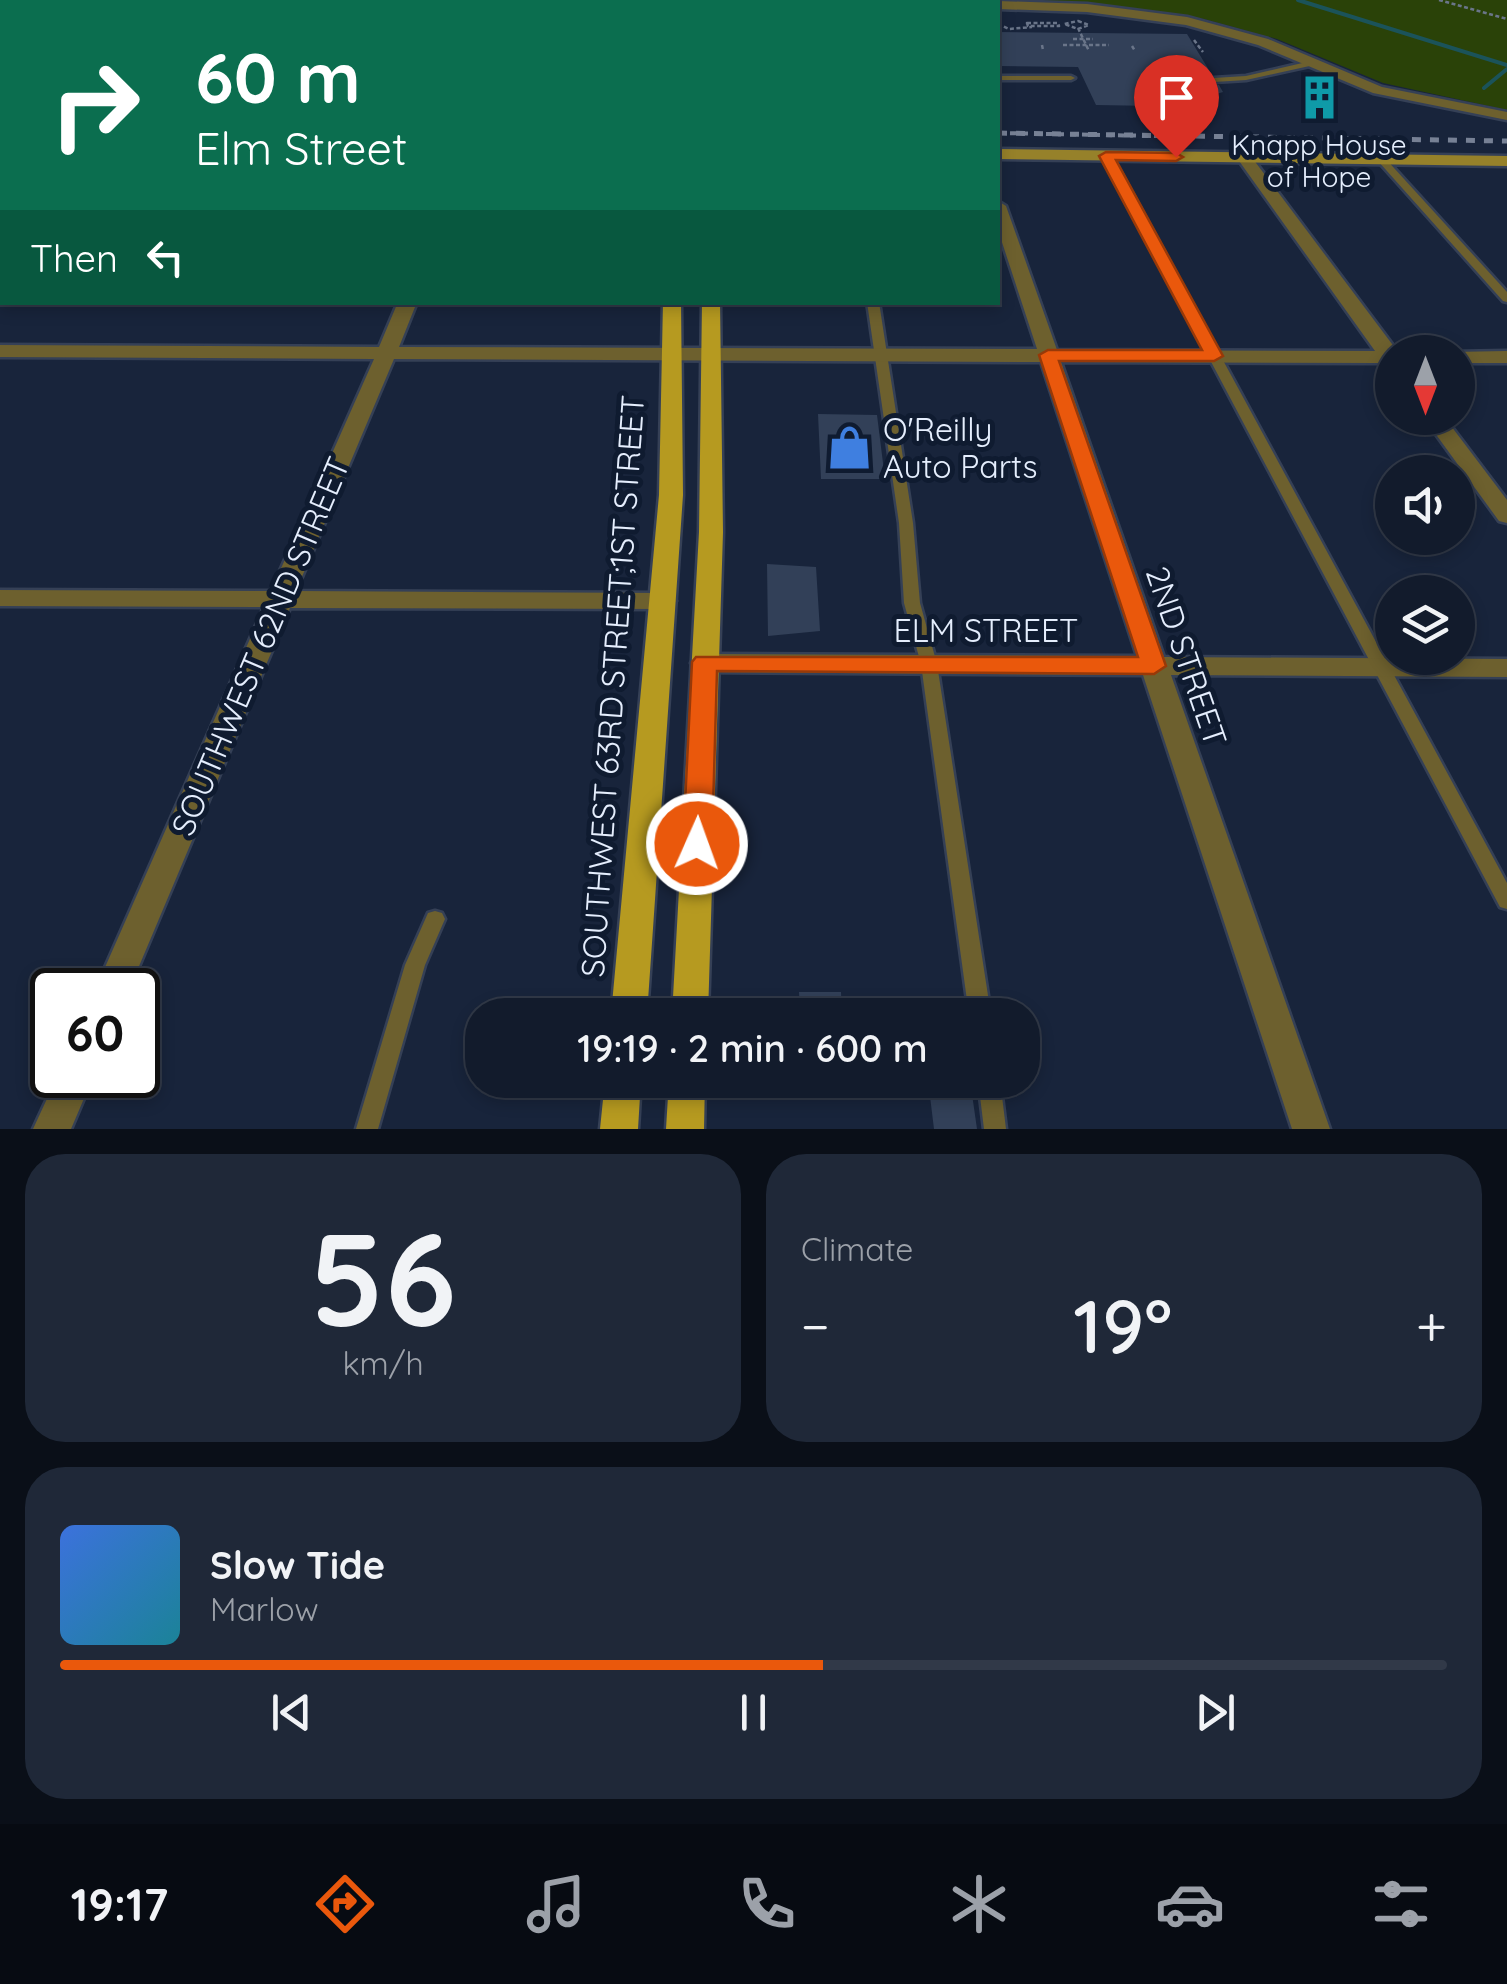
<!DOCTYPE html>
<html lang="en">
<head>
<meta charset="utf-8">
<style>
  :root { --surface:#121b2c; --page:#1f2838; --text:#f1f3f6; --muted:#9ca1a9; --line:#313948; --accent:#ea580c }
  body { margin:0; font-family:Quicksand,sans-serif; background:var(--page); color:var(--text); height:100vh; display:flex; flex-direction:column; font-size:38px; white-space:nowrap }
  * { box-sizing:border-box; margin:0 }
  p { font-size:32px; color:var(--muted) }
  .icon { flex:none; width:55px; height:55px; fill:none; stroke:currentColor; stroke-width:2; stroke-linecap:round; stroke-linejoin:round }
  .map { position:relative; height:1129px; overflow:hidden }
  .details { display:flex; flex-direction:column; gap:25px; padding:25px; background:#0a0f18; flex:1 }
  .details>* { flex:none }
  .top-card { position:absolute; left:0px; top:0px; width:1000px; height:305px; box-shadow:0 5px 15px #0003,0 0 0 2px var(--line); background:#0b6e4f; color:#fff; overflow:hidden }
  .needle { width:65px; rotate:180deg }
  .fabs { position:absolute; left:1375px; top:335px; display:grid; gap:20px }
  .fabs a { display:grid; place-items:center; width:100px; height:100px; border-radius:50%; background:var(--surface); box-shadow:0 5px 15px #0003,0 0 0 2px var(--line); font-size:50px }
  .speed { position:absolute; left:30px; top:968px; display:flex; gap:20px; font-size:50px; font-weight:700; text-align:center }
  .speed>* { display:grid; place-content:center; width:130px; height:130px; border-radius:50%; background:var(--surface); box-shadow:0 5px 15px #0003,0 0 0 2px var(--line); line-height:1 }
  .speed .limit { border:5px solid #111; border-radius:15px; background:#fff; color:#111 }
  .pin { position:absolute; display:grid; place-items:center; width:85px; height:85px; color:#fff; margin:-102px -42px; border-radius:50% 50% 50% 0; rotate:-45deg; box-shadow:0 0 10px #0007 }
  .pin .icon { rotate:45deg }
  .me { position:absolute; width:110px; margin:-55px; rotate:2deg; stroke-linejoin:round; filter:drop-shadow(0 0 8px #0008) }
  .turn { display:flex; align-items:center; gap:35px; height:210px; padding:0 30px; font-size:45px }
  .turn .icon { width:130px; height:130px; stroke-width:2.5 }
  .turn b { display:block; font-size:70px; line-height:85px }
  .then { display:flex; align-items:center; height:95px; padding:0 30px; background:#0003; gap:20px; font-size:38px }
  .big { font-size:75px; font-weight:600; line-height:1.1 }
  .details .widget { flex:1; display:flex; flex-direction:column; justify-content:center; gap:15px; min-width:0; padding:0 35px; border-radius:40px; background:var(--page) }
  .details .dial { align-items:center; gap:0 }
  .dial b { font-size:130px; line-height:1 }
  .song { display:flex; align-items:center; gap:30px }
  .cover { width:120px; height:120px; border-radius:15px; background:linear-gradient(135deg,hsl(220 70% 55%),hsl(190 70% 35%)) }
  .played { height:10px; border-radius:5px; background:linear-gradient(90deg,var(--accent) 55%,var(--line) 55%) }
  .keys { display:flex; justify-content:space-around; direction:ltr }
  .heat { display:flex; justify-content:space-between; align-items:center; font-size:55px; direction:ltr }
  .details .tiles { flex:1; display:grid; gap:25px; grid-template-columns:1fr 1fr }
  .widget:last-child { grid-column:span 2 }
  .trip { position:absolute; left:465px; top:998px; width:575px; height:100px; border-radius:40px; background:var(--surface); box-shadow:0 5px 15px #0003,0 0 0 2px var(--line); font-weight:600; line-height:100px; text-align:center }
  .menu { display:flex; height:160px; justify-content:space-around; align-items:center; background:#070b12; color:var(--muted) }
  .menu .icon { width:70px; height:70px }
  .menu .current { color:var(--accent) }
  .menu b { font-size:45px; color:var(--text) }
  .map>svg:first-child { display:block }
</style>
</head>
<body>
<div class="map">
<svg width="1507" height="1129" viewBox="0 0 1507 1129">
  <rect width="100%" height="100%" fill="#18243b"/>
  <!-- green -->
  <path fill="#2a4208" d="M0,0h521l-519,2v109z
    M983,0h524v110l-124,-27 -106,-44 -73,-20 -96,-14z"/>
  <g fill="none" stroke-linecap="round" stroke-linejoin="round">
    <!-- stream -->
    <path stroke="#1b535a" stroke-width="4" d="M1298,0l209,65
      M226,2l6,-2
      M1484,88l23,-19"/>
  </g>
  <!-- building -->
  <path fill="#324058" d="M998,32l189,2 25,41 -6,6 13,4 4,7 -16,5 6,10 -117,-2 -18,-38 -80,-1z
    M818,414l59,1 8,64h-64z
    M767,564l49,3 4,64 -52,5z
    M799,992h42l1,23h-42z
    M928,1080h42l7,49h-43z"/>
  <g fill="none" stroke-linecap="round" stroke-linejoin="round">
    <defs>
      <path id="service" d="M611,0h8l-2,2h-6z
        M684,0h29l-4,2z
        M1311,61l4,2 -1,2 -68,15 -32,2 -4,-2 4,-2 32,-2z
        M998,76h73l4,2 -4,2h-73z
        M1104,154l8,2 395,727v26l-7,-2 -398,-751z
        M1378,157h6l123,135v10l-4,-1 -125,-140z
        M867,302h12l34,221 7,80 17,61 54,351h-22l-48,-351 -17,-61 -5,-80z
        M435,911l7,2 3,6 -20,46 -47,164h-22l49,-164 23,-52z
        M978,1080h22l6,49h-22z"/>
      <path id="minor" d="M703,0h147l1,2h-146z
        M998,1l89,3 100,13 81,22 114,48 125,25v8l-134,-27 -115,-48 -72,-20 -99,-13 -89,-3v-7h-4z
        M1245,153l5,2 148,197h-6v15l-9,-4 -322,-1 103,295 343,2v18l-336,-2 159,454h-38l-149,-454 -438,-3 -10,-3 -4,-6 4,-6 10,-3 432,2 -96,-294 -647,-3 -98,232 367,2 13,8 -13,8 -373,-1 -161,382h-34l169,-383 -264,-1v-16l271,1 103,-232 -374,-2v-12l379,2 19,-45h19l-18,45 638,2 -39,-119v-29l8,5 51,144 318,1 -138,-193z
        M1507,351v12h-49v-11h-6z
        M1424,418h21l62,82v23l-8,-2z
        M58,1075h36l-23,54h-38z"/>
      <path id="secondary" d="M998,149l509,7v10l-509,-7z"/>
      <path id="primary" d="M663,302h18l2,193 -36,520h-36l48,-520z
        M702,302h18l3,230 -15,483h-36l27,-483z
        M605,1080h36l-3,49h-38z
        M669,1080h36l-1,49h-38z"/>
    </defs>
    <!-- service casing -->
    <use href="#service" stroke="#354056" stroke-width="5"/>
    <!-- minor casing -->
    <use href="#minor" stroke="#354056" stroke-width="5"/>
    <!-- secondary casing -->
    <use href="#secondary" stroke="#354056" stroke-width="5"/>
    <!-- primary casing -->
    <use href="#primary" stroke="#354056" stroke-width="5"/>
    <!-- path -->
    <path stroke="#6a7589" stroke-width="2.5" stroke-dasharray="4 2.5" stroke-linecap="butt" d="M958,0l25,1
      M1439,0l68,19
      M1078,21l11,4 -11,4 -14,-5z
      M1027,23h31l1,3h-31z
      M998,24l11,5 23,-2
      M1078,28l11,23
      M1073,39h20
      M1194,40l9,12
      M1042,45l1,5
      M1063,45h46
      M1132,46l3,5"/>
    <!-- service -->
    <use href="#service" fill="#6d602e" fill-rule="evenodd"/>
    <!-- minor -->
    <use href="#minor" fill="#6d602e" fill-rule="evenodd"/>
    <!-- secondary -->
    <use href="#secondary" fill="#96812a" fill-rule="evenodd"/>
    <!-- primary -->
    <use href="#primary" fill="#b69a20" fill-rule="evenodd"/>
    <!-- rail-far1 -->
    <path stroke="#778195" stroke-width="4" stroke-dasharray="6 6" stroke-linecap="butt" d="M998,133l159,3"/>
    <!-- rail -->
    <path stroke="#778195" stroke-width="5" stroke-dasharray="9 9" stroke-linecap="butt" d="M998,133l509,8"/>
  </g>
  <!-- route -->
  <path fill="#ea580c" stroke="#983908" stroke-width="2.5" d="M1106,152l70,1 7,4 -7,4 -60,-1 107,196 -9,5h-155l107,305 -12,8 -437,-3 -5,173 -5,8 -10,3 -10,-3 -4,-8 9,-182 4,-5h442l-99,-302 9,-5h154l-103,-194z"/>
  <!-- icons -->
  <defs>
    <symbol id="building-bare" viewBox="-9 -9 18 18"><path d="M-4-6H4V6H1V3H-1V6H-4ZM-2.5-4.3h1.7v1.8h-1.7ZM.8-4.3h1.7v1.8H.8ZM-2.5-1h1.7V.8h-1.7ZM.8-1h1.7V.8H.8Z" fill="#0f9aa8" stroke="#0f1b30" stroke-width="2.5" paint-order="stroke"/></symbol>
    <symbol id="shop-bare" viewBox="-9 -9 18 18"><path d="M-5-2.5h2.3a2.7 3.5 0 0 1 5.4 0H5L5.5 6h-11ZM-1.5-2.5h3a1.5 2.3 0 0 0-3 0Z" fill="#3f7fe0" stroke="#0f1b30" stroke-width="2.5" paint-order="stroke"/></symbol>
  </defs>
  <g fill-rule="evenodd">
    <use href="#building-bare" x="1288" y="66" width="63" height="63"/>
    <use href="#shop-bare" x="818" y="416" width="63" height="63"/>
  </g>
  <g text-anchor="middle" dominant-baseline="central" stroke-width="10" stroke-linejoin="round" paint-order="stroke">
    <!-- far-poi labels -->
    <g font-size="28" fill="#e5eefd" stroke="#0f1b30">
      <text x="1319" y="144">Knapp House<tspan x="1319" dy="32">of Hope</tspan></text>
    </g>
    <!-- poi labels -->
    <g font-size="32" fill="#e5eefd" stroke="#0f1b30" text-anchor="start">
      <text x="883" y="429">O'Reilly<tspan x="883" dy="37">Auto Parts</tspan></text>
    </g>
    <!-- street labels -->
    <g font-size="32" fill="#e5eefd" stroke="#0f1b30">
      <text x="986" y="630">ELM STREET</text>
      <text transform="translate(260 646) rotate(-67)">SOUTHWEST 62ND STREET</text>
      <text transform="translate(1187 656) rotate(71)">2ND STREET</text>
      <text transform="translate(612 686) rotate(-86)">SOUTHWEST 63RD STREET;1ST STREET</text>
    </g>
  </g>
</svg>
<div class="fabs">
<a><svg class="needle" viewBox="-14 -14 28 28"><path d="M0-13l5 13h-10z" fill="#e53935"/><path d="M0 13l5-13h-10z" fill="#9ca1a9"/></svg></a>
<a><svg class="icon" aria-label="sound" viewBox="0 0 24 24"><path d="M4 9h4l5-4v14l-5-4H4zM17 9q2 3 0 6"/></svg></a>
<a><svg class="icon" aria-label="layers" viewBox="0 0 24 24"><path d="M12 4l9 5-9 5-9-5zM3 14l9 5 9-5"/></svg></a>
</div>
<div class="speed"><div class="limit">60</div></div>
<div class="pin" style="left:1176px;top:157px;background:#d93025"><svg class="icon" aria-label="arrive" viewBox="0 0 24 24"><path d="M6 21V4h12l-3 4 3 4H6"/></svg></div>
<svg class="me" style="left:697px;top:844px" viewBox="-20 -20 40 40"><circle r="17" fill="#ea580c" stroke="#fff" stroke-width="3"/><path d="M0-11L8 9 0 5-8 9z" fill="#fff"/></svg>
<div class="trip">19:19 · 2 min · 600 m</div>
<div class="top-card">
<div class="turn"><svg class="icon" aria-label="right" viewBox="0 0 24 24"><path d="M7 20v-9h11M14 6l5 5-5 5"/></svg><div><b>60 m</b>Elm Street</div></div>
<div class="then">Then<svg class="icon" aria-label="left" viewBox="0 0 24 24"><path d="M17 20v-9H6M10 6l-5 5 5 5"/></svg></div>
</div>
</div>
<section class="details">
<div class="tiles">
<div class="widget dial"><b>56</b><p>km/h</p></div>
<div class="widget"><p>Climate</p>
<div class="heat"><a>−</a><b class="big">19°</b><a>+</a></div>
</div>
<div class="widget">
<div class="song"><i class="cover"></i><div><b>Slow Tide</b><p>Marlow</p></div></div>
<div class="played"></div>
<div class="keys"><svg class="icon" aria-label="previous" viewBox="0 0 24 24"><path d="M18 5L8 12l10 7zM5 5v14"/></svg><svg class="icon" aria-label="pause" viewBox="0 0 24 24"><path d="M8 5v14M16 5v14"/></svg><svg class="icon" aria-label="next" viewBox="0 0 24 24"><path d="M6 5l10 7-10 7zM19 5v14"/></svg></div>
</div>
</div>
</section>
<nav class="menu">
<b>19:17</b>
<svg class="icon current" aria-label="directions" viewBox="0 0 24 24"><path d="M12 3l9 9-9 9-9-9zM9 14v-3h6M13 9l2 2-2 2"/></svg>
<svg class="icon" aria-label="music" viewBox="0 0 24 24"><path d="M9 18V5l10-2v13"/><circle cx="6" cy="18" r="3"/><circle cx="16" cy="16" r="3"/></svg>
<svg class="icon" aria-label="phone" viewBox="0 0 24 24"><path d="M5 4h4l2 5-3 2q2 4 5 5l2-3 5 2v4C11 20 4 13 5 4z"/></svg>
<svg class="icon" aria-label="climate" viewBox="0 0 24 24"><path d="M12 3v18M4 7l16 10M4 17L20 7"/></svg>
<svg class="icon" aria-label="car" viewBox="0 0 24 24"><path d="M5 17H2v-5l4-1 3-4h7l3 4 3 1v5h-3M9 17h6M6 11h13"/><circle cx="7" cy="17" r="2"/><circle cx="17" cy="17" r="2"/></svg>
<svg class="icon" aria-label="filters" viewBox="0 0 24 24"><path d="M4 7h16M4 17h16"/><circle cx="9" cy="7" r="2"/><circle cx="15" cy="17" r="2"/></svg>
</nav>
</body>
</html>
